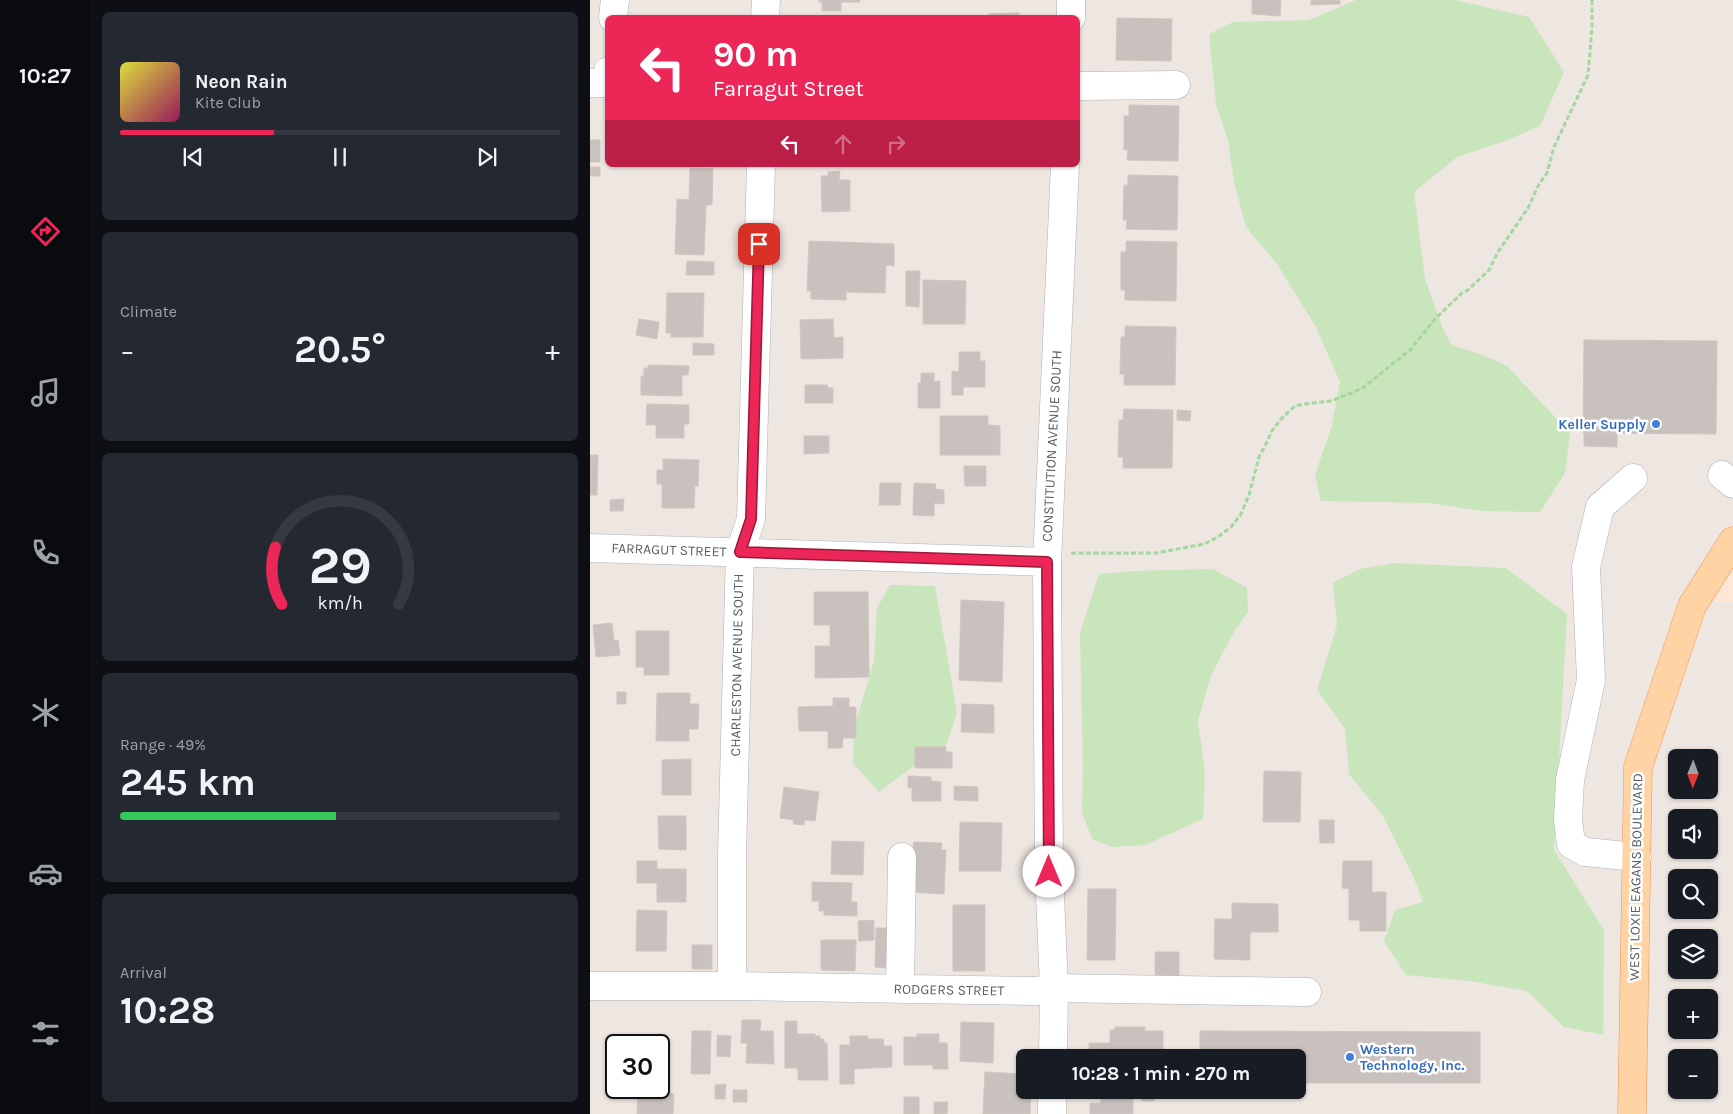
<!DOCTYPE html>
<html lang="en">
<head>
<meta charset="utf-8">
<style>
  :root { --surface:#171b24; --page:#242831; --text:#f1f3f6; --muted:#9ea1a6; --line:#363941; --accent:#ec2758 }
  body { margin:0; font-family:Karla,sans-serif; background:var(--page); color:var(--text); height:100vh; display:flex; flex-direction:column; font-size:19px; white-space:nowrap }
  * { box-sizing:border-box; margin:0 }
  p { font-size:16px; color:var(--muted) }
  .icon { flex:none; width:28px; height:28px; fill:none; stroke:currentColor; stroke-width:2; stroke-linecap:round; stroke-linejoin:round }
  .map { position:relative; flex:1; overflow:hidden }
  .sheet { display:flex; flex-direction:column; gap:12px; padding:12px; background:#0d0f14; width:500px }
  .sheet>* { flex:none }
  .banner { position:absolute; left:15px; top:15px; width:475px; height:152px; border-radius:8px; box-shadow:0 1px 4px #0004; background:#ec2758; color:#fff; overflow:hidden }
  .needle { width:32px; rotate:181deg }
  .fabs { position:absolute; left:1078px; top:749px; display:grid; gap:10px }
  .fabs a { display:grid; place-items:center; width:50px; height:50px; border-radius:8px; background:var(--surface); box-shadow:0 1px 4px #0004; font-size:25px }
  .speed { position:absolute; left:15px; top:1034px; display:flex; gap:10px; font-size:25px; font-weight:700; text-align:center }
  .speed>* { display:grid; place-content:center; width:65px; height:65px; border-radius:50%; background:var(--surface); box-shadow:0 1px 4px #0004; line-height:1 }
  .speed .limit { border:2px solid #111; border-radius:8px; background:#fff; color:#111 }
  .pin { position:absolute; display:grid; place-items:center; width:42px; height:42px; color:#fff; margin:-21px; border-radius:10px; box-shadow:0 2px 8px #0006 }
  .me { position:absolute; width:55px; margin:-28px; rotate:0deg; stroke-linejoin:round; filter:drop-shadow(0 0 4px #0008) }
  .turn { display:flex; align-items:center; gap:18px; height:105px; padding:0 25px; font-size:22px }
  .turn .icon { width:65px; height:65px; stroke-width:2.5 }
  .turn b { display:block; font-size:35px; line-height:42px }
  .lanes { display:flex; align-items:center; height:48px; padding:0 25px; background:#0003; justify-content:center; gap:25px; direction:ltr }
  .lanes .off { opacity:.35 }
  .big { font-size:38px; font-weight:700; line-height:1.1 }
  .sheet .card { flex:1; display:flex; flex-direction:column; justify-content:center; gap:8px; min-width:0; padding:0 18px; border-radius:8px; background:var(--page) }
  .sheet .dial { align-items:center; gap:0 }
  .dial svg { height:130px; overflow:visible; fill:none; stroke:var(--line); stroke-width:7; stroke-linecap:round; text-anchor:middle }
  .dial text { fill:var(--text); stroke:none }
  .song { display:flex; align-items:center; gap:15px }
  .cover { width:60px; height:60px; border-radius:8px; background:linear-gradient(135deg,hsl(60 70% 55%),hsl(330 70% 35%)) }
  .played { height:5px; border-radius:2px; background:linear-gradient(90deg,var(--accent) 35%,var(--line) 35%) }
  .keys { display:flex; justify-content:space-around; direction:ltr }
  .heat { display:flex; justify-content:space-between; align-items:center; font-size:28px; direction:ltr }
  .charge { height:8px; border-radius:4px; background:linear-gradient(90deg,#34c759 49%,var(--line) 0) }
  .trip { position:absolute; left:426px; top:1049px; width:290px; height:50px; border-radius:8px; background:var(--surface); box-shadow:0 1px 4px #0004; font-weight:700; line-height:50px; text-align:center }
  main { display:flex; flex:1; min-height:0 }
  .tabs { display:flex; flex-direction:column; width:90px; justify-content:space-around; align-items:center; background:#090b0e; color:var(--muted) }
  .tabs .icon { width:35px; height:35px }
  .tabs .selected { color:var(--accent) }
  .tabs b { font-size:22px; color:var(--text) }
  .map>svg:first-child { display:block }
</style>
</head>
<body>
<main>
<nav class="tabs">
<b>10:27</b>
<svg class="icon selected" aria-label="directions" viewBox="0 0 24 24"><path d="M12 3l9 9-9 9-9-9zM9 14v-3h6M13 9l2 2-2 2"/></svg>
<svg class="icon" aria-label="music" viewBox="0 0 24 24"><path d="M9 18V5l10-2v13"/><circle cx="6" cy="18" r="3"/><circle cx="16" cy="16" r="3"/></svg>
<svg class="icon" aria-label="phone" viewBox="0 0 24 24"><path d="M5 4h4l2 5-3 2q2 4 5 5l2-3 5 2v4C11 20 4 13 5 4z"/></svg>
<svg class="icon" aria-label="climate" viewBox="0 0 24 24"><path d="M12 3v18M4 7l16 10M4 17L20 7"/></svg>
<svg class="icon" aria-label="car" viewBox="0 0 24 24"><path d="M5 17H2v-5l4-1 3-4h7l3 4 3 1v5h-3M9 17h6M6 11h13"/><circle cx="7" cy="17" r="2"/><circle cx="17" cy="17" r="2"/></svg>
<svg class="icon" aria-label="filters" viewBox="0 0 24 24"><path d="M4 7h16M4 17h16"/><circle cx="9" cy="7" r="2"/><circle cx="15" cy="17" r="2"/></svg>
</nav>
<section class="sheet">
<div class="card">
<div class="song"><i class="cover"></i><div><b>Neon Rain</b><p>Kite Club</p></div></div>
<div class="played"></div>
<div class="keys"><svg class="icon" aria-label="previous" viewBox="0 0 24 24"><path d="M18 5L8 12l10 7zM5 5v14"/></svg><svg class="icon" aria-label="pause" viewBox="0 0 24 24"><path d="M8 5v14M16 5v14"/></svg><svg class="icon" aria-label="next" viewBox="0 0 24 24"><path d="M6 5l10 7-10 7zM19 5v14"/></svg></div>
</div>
<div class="card"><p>Climate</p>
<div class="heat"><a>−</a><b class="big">20.5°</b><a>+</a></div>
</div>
<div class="card dial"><svg viewBox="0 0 100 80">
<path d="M14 69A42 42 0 1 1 86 69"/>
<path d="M14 69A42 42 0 0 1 10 34" stroke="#ec2758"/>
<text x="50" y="56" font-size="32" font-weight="700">29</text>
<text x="50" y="72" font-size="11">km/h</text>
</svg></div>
<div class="card"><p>Range · 49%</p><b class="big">245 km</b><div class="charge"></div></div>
<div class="card"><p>Arrival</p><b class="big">10:28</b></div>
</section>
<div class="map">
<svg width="1143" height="1114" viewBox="0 0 1143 1114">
  <rect width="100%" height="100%" fill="#ede6e1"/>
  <!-- commercial -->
  <path fill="#fee7d4" d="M1143,541v61h-38z"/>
  <!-- green -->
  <path fill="#c9e5bc" d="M766,0h99l74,17 35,55 -24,54 -35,15 -48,16 -43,35 11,87 18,50 9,16 31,10 24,11 63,67 -5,40 -25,39 -59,-1 -50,-8 -110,-2 -6,-26 17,-50 8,-43 -24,-55 -39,-63 -31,-37 -12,-45 -6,-42 -12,-35 -7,-71 24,-12 76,-2z
    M804,563l112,5 61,46 -13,236 50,80 -1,105 -39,-8 -37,-36 -58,-10 -63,-6 -22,-34 11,-31 28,-8 -9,-24 -31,-62 -34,-42 -4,-45 -28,-39 20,-65 -4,-42 27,-14z
    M623,569l34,19 1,24 -14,20 -23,43 -13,46 7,53 -2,45 -58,26 -33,2 -20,-8 -10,-27 1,-46 -3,-133 19,-59 36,-3z
    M300,585l45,1 22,127 -15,45 -28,8 -35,26 -26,-29 1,-35 20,-67 3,-53z"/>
  <!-- building -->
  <path fill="#c8c1be" stroke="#d1c6bf" d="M229,0h41v2h-19v9h-19v-9h-3z
    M662,0h29l-1,16 -28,-2z
    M721,0h29v4l-29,1z
    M429,13v5h-30v-4z
    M527,18l55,1 -1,42 -55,-1z
    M539,105l50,1 -1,55 -51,-1 1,-10h-4v-34h5z
    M0,140h10v22h-10z
    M0,167h10v9h-10z
    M100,168l23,1 -1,36h-6l-2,50 -29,-1 2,-55 12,1z
    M250,171l-1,9h11v31l-28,1 -1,-36h7v-4z
    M538,175l50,1 -1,54 -51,-1 1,-9h-4l1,-35h4z
    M219,241l85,3v22l-8,-1 -1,28 -39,-1v8l-35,-1v-8h-4z
    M536,241l51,1 -1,59 -51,-1v-10h-4v-38h5z
    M97,261l27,1v13h-28z
    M316,271h14l-1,36 -13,-1z
    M333,280l43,1 -1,43h-42z
    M77,293h37l-1,44h-32v-4h-5z
    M49,319l20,3 -2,17 -21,-4z
    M243,319l1,19 9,-1v21l-42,1 -1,-39z
    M535,326l51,1 -1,58h-51v-11h-4l1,-37h4z
    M994,340l133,1 -1,93 -133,-1z
    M103,343l21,1v11h-21z
    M369,352h21v9h5v26h-22v8h-11v-24l7,1z
    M58,365l41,1 -1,9h-6v21l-41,-1v-19h3v-8h5z
    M331,373h13v9l6,-1v27h-22v-25h3z
    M215,385h22l1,3h5v15h-28z
    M57,404l42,1v19h-5v14h-28v-13h-10z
    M534,409l49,1 -1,58h-49v-11h-5l1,-37h4z
    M587,410l14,1 -1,10 -13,-1z
    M350,416h48v9l12,1v29h-60z
    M994,433h33v14l-33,-1z
    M214,436h25v17l-25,1z
    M0,455h8l-1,40h-7z
    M73,459l36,1 -1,26h-3l-1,22h-32v-24h-5v-14h6z
    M374,466h22v20h-21z
    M290,483h21l-1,22h-21z
    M324,483l22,1 -1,5 9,1v14l-10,-1v13l-21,-1z
    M34,499l-1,12h-13v-11z
    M224,592h54l1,85 -54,1v-32h15v-21h-16z
    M371,600l43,2 -2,80 -43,-2z
    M22,623l2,18 4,-1 2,15 -24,2 -3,-32z
    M46,631h33v44h-25v-8h-8z
    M27,692h9v12h-9z
    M67,693h33v11h9l-1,25h-9v12h-33z
    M243,698h16v9h7v31h-13l-1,10h-14v-17h-29l-1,-24 35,-1z
    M372,704l32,1v28l-33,-1z
    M325,747h31v5h6v16h-37z
    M101,759v36h-29v-35z
    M674,771l37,1 -1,50h-37z
    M318,776l23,1v4l10,1v19h-29v-13h-4z
    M364,786l24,1v14l-24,-1z
    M194,787l35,5 -4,29 -10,-1 -1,5 -11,-1 1,-4 -14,-2z
    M68,816h28v34l-27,-1z
    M729,820h15v23h-14z
    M370,822l42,1 -1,48h-42z
    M242,841l32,1 -1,33 -32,-1z
    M324,842l28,1 -1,7h5l-2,44 -37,-2z
    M47,861h20v8h29v33h-29v-19h-20z
    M753,861h29v31h14v39h-26v-11h-11v-31l-7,-1z
    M222,882l40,1 -1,19h6v14l-33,-1v-4h-5v-10h-7z
    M498,889h28l-1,71h-28z
    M642,903l46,1v28h-28v28l-36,-1 1,-40h17z
    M363,905h32v66h-32z
    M47,910l30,1 -1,40h-30z
    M284,920v20l-15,1 -1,-20z
    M286,928h14l-1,40 -14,-1z
    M231,940h35l-1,31 -34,-1z
    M102,945h20v24h-20z
    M565,952h24v24l-24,-1z
    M152,1020h19l-1,11h13l1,33 -28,-1 1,-20h-6z
    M195,1021h12v13h18v2h5v3h4v4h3l1,37h-30v-12h-13z
    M371,1022l33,1 -1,40 -33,-2z
    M525,1027h30v4h18v27h-74v-15h21v-13h5z
    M102,1031h19l-1,43h-19z
    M610,1031l280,1v51h-182v-25h-98z
    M327,1034h22v9h8l1,26h-15v-4h-29v-28h13z
    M127,1035l14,1 -1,21 -13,-1z
    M260,1036h18v3h15l1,7h8v21l-38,2v15h-14v-39h10z
    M395,1072l40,2v16h6l-1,24h-47z
    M136,1084l-1,15h-10v-14z
    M48,1088h17v5l19,1 -1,20h-36z
    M143,1090h14v12h-14z
    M511,1090h32v24h-43v-11h11z
    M552,1090h12v11h-12z
    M610,1090h70v3h-70z
    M314,1097h15v17h-15z
    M344,1102h14l-1,12h-13z"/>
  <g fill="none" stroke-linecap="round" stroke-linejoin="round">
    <defs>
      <path id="minor" d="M23,18l2,-18
        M175,18l1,-18
        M481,18v-18
        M0,83h16l2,-12
        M488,86l98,-1
        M1132,475l11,9
        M1043,478l-33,29 -14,60 5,113 -21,100 -2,39 3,25 14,8 52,5
        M0,548l457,14
        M0,986h142l304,5 18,-3 253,4
        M142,986v-131l8,-303 11,-33 10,-354
        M310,989l2,-132
        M463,1058l1,-70 -5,-116 -2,-310 18,-397
        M462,1114v-24"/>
      <path id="major" d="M1042,1114l6,-347 54,-161 41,-65"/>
    </defs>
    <!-- minor casing -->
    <use href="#minor" stroke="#adb2b4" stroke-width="29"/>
    <!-- major casing -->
    <use href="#major" stroke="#f49353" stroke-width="29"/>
    <!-- path -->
    <path stroke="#a3d79f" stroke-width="3" stroke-dasharray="5 2.5" stroke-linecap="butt" d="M481,553h85l48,-9 14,-7 13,-10 10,-13 8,-19 10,-38 9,-17 3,-8 11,-14 13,-12 9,-2 27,-3 23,-9 10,-5 47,-38 23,-29 28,-27 6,-3 21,-20 9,-18 30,-44 11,-24 8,-11 7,-26 34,-72 4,-47v-28"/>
    <!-- minor -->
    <use href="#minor" stroke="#fff" stroke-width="28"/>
    <!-- major -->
    <use href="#major" stroke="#ffd3a3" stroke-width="28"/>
  </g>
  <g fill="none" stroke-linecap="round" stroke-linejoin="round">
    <defs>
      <path id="route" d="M169,244l-8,275 -11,33 307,10 2,310"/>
    </defs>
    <!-- route casing -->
    <use href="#route" stroke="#991939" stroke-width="12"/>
    <!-- route -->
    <use href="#route" stroke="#ec2758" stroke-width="9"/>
  </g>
  <!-- markers -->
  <g fill="#3f7fe0" stroke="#fff" stroke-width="2">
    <circle cx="1066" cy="424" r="5"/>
    <circle cx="760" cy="1057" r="5"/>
  </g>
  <g text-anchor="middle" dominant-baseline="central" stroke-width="5" stroke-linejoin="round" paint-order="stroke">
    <!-- shop labels -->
    <g font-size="14" font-weight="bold" fill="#366cbe" stroke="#fff" text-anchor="end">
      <text x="1056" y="424">Keller Supply</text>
      <text x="770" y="1049" text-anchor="start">Western<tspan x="770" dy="16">Technology, Inc.</tspan></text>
    </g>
    <!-- street labels -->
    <g font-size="14" fill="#596062" stroke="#fff">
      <text transform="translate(462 446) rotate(-87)">CONSTITUTION AVENUE SOUTH</text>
      <text transform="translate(79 550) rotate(2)">FARRAGUT STREET</text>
      <text transform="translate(147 665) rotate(-89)">CHARLESTON AVENUE SOUTH</text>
      <text transform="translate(1046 877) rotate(-89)">WEST LOXIE EAGANS BOULEVARD</text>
      <text transform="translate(359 990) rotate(1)">RODGERS STREET</text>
    </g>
  </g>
</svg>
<div class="fabs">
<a><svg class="needle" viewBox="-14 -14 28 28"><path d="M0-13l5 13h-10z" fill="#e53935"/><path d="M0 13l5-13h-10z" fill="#9ea1a6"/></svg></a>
<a><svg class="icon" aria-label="sound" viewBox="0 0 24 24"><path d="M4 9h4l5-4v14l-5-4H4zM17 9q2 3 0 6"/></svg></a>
<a><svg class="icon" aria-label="search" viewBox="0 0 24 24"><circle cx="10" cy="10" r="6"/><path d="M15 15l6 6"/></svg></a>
<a><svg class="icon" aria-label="layers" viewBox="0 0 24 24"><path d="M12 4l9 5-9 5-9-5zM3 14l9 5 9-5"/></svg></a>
<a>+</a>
<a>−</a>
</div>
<div class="speed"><div class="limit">30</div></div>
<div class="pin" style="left:169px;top:244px;background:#d93025"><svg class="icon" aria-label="arrive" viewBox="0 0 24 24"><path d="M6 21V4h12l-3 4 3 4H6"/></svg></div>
<svg class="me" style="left:459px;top:872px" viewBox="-20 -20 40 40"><circle r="19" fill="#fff"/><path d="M0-13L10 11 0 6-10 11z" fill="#ec2758"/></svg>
<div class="trip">10:28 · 1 min · 270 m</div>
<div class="banner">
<div class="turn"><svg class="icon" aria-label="left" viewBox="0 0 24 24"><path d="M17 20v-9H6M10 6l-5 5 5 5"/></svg><div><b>90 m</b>Farragut Street</div></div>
<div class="lanes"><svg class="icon" aria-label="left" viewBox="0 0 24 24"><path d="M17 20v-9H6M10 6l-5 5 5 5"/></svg><svg class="icon off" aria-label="ahead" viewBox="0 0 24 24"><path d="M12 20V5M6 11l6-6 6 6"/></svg><svg class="icon off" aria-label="right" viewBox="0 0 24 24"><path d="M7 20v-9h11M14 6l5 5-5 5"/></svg></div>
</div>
</div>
</main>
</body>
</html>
